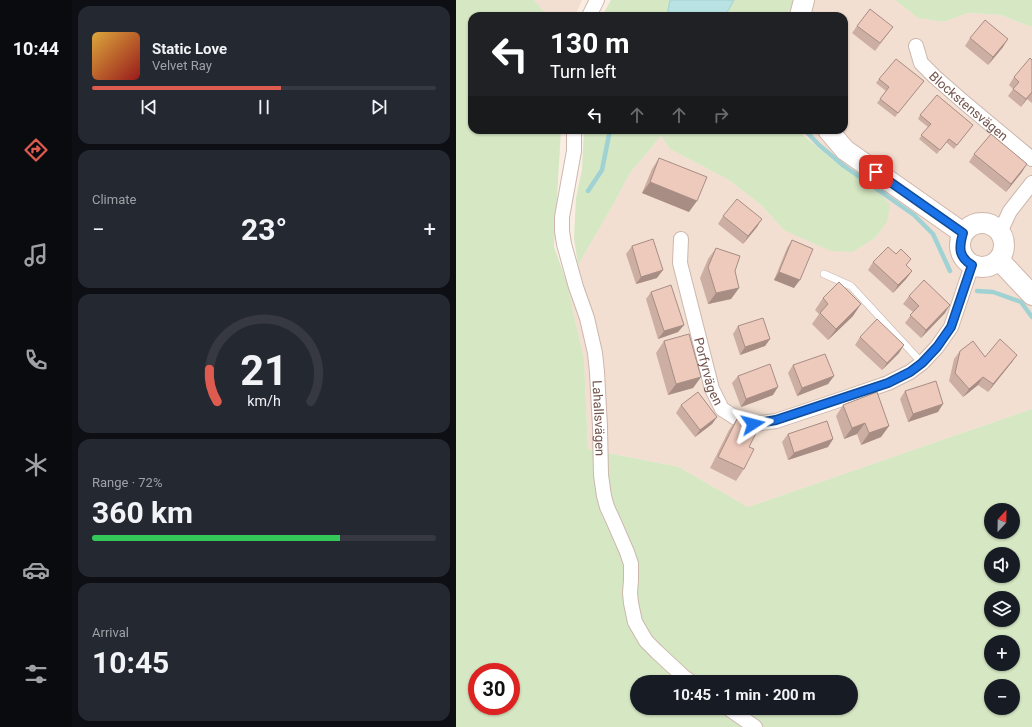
<!DOCTYPE html>
<html lang="en">
<head>
<meta charset="utf-8">
<style>
  :root { --surface:#171b24; --page:#242831; --text:#f1f3f6; --muted:#9ea1a6; --line:#363941; --accent:#dd5c4f }
  body { margin:0; font-family:Roboto,sans-serif; background:var(--page); color:var(--text); height:100vh; display:flex; flex-direction:column; font-size:15px; white-space:nowrap }
  * { box-sizing:border-box; margin:0 }
  p { font-size:13px; color:var(--muted) }
  .icon { flex:none; width:22px; height:22px; fill:none; stroke:currentColor; stroke-width:2; stroke-linecap:round; stroke-linejoin:round }
  .map { position:relative; flex:1; overflow:hidden }
  .panel { display:flex; flex-direction:column; gap:6px; padding:6px; background:#0d0f14; width:384px }
  .panel>* { flex:none }
  .hud { position:absolute; left:12px; top:12px; width:380px; height:122px; border-radius:12px; box-shadow:0 1px 3px #0004; background:#202124; color:#fff; overflow:hidden }
  .needle { width:26px; rotate:22deg }
  .fabs { position:absolute; left:528px; top:503px; display:grid; gap:8px }
  .fabs a { display:grid; place-items:center; width:36px; height:36px; border-radius:50%; background:var(--surface); box-shadow:0 1px 3px #0004; font-size:20px }
  .speed { position:absolute; left:12px; top:663px; display:flex; gap:8px; font-size:20px; font-weight:700; text-align:center }
  .speed>* { display:grid; place-content:center; width:52px; height:52px; border-radius:50%; background:var(--surface); box-shadow:0 1px 3px #0004; line-height:1 }
  .speed .limit { border:6px solid #d22; background:#fff; color:#111 }
  .pin { position:absolute; display:grid; place-items:center; width:34px; height:34px; color:#fff; margin:-17px; border-radius:8px; box-shadow:0 2px 6px #0006 }
  .me { position:absolute; width:44px; margin:-22px; rotate:81deg; stroke-linejoin:round; filter:drop-shadow(0 0 3px #0008) }
  .turn { display:flex; align-items:center; gap:14px; height:84px; padding:0 16px; font-size:18px }
  .turn .icon { width:52px; height:52px; stroke-width:2.5 }
  .turn b { display:block; font-size:28px; line-height:34px }
  .lanes { display:flex; align-items:center; height:38px; padding:0 16px; background:#0003; justify-content:center; gap:20px; direction:ltr }
  .lanes .off { opacity:.35 }
  .big { font-size:30px; font-weight:700; line-height:1.1 }
  .panel .tile { flex:1; display:flex; flex-direction:column; justify-content:center; gap:6px; min-width:0; padding:0 14px; border-radius:12px; background:var(--page) }
  .panel .dial { align-items:center; gap:0 }
  .dial svg { height:104px; overflow:visible; fill:none; stroke:var(--line); stroke-width:7; stroke-linecap:round; text-anchor:middle }
  .dial text { fill:var(--text); stroke:none }
  .song { display:flex; align-items:center; gap:12px }
  .cover { width:48px; height:48px; border-radius:6px; background:linear-gradient(135deg,hsl(40 70% 55%),hsl(0 70% 35%)) }
  .played { height:4px; border-radius:2px; background:linear-gradient(90deg,var(--accent) 55%,var(--line) 55%) }
  .keys { display:flex; justify-content:space-around; direction:ltr }
  .heat { display:flex; justify-content:space-between; align-items:center; font-size:22px; direction:ltr }
  .charge { height:6px; border-radius:3px; background:linear-gradient(90deg,#34c759 72%,var(--line) 0) }
  .trip { position:absolute; left:174px; top:675px; width:228px; height:40px; border-radius:20px; background:var(--surface); box-shadow:0 1px 3px #0004; font-weight:700; line-height:40px; text-align:center }
  main { display:flex; flex:1; min-height:0 }
  .tab-bar { display:flex; flex-direction:column; width:72px; justify-content:space-around; align-items:center; background:#090b0e; color:var(--muted) }
  .tab-bar .icon { width:28px; height:28px }
  .tab-bar .active { color:var(--accent) }
  .tab-bar b { font-size:18px; color:var(--text) }
  .map>svg:first-child { display:block }
</style>
</head>
<body>
<main>
<nav class="tab-bar">
<b>10:44</b>
<svg class="icon active" aria-label="directions" viewBox="0 0 24 24"><path d="M12 3l9 9-9 9-9-9zM9 14v-3h6M13 9l2 2-2 2"/></svg>
<svg class="icon" aria-label="music" viewBox="0 0 24 24"><path d="M9 18V5l10-2v13"/><circle cx="6" cy="18" r="3"/><circle cx="16" cy="16" r="3"/></svg>
<svg class="icon" aria-label="phone" viewBox="0 0 24 24"><path d="M5 4h4l2 5-3 2q2 4 5 5l2-3 5 2v4C11 20 4 13 5 4z"/></svg>
<svg class="icon" aria-label="climate" viewBox="0 0 24 24"><path d="M12 3v18M4 7l16 10M4 17L20 7"/></svg>
<svg class="icon" aria-label="car" viewBox="0 0 24 24"><path d="M5 17H2v-5l4-1 3-4h7l3 4 3 1v5h-3M9 17h6M6 11h13"/><circle cx="7" cy="17" r="2"/><circle cx="17" cy="17" r="2"/></svg>
<svg class="icon" aria-label="filters" viewBox="0 0 24 24"><path d="M4 7h16M4 17h16"/><circle cx="9" cy="7" r="2"/><circle cx="15" cy="17" r="2"/></svg>
</nav>
<section class="panel">
<div class="tile">
<div class="song"><i class="cover"></i><div><b>Static Love</b><p>Velvet Ray</p></div></div>
<div class="played"></div>
<div class="keys"><svg class="icon" aria-label="previous" viewBox="0 0 24 24"><path d="M18 5L8 12l10 7zM5 5v14"/></svg><svg class="icon" aria-label="pause" viewBox="0 0 24 24"><path d="M8 5v14M16 5v14"/></svg><svg class="icon" aria-label="next" viewBox="0 0 24 24"><path d="M6 5l10 7-10 7zM19 5v14"/></svg></div>
</div>
<div class="tile"><p>Climate</p>
<div class="heat"><a>−</a><b class="big">23°</b><a>+</a></div>
</div>
<div class="tile dial"><svg viewBox="0 0 100 80">
<path d="M14 69A42 42 0 1 1 86 69"/>
<path d="M14 69A42 42 0 0 1 8 44" stroke="#dd5c4f"/>
<text x="50" y="56" font-size="32" font-weight="700">21</text>
<text x="50" y="72" font-size="11">km/h</text>
</svg></div>
<div class="tile"><p>Range · 72%</p><b class="big">360 km</b><div class="charge"></div></div>
<div class="tile"><p>Arrival</p><b class="big">10:45</b></div>
</section>
<div class="map">
<svg width="576" height="727" viewBox="0 0 576 727">
  <rect width="100%" height="100%" fill="#faeee3"/>
  <!-- residential -->
  <path fill="#f2dfd2" d="M78,0h48l-7,16h-27z
    M337,0h102l23,18 26,4 24,-9 33,2 28,11h3v383l-284,98 -69,-40 -91,-18 -4,-90 -18,-79 12,-15 35,-60 17,-32 31,-37 9,13 59,31 32,25 23,25 69,22 22,-14 12,-16 -54,-62 -30,-26 1,-4h40v-114h-55z"/>
  <!-- green -->
  <path fill="#d6e7c3" fill-rule="evenodd" d="M0,0h78l14,16h-76v114h89l-7,117 12,33 18,79 4,90 91,18 69,40 284,-98v318h-576zM535,510h22v22h-22zM535,554h22v22h-22zM535,598h22v22h-22zM535,642h22v22h-22zM21,672h34v34h-34zM181,682h214v26h-214zM535,686h22v22h-22z
    M155,0h182l-4,16h-187z
    M439,0h137v26h-3l-28,-11 -33,-2 -24,9 -26,-4z
    M128,130h220l-1,5 30,25 47,33 10,12 -3,17 -12,16 -22,14 -22,-1 -47,-21 -23,-25 -32,-25 -59,-31 -9,-13 -31,37 -17,32 -35,60 -4,-27 2,-40 6,-29z"/>
  <!-- water -->
  <path fill="#b9e2e2" stroke="#a0d2d4" d="M214,0h64l-9,16h-58z"/>
  <g fill="none" stroke-linecap="round" stroke-linejoin="round">
    <!-- stream -->
    <path stroke="#a0d2d4" stroke-width="4.5" d="M349,130l14,15 25,21 70,49 19,19 17,37
      M132,191l14,-21 8,-40
      M521,291l16,1 28,10 11,15"/>
    <defs>
      <path id="lane" d="M368,274l27,12 71,77"/>
      <g id="street">
        <path d="M133,16l8,-16"/>
        <path id="s1" d="M460,46l5,17 14,14 31,27 66,55"/>
        <path id="s2" d="M118,130v21l-12,66v14l2,13 12,43 11,31 8,35 2,19 3,55 1,48 3,21 3,11 6,13 14,32 4,12v16l-1,13 1,10 4,19 11,19 11,11 27,25 7,5"/>
        <path d="M544,232l10,-21 22,-28"/>
        <path id="s3" d="M225,239l-1,24 32,126 10,20 14,9 17,6 23,-3 63,-21 49,-17 22,-11 12,-9 15,-16 14,-20 21,-62"/>
        <path d="M272,708l27,19"/>
      </g>
      <path id="secondary" d="M344,16l4,-16
        M372,130l17,20 118,83
        M504 245a22 22 0 1 1 44 0a22 22 0 1 1-44 0Z
        M543,260l33,35"/>
    </defs>
    <!-- lane casing -->
    <use href="#lane" stroke="#cdb7ad" stroke-width="8"/>
    <!-- street casing -->
    <use href="#street" stroke="#cdb7ad" stroke-width="16"/>
    <!-- secondary casing -->
    <use href="#secondary" stroke="#d0b6ab" stroke-width="22"/>
    <!-- lane -->
    <use href="#lane" stroke="#fff" stroke-width="7"/>
    <!-- street -->
    <use href="#street" stroke="#fff" stroke-width="14"/>
    <!-- secondary -->
    <use href="#secondary" stroke="#fff" stroke-width="20"/>
  </g>
  <!-- wall -->
  <path fill="#cdaea2" d="M401,26l36,1 -18,24 -23,-18z
    M514,38l33,9 -15,18 -23,-19z
    M576,60v43l-5,-4 -6,8 -13,-11 5,-7 -4,-4 5,-8z
    M423,79l45,2 -29,36 -18,-14 9,-12 -10,-8z
    M464,115l53,10 -19,24 -8,-7 -9,12 -18,-15 9,-12 -10,-8z
    M518,154l48,18 -16,20 -37,-30z
    M203,158l30,54 -47,-19 10,-24z
    M267,216l34,11 -14,17 -25,-20z
    M336,240l2,48 -20,-8 13,-32z
    M176,246l25,32 -21,6 -10,-30z
    M260,248l19,23 4,17 -8,11 -23,5 -8,-26 8,-19z
    M440,254l16,17 -6,8 -13,14 -25,-23 5,-8z
    M195,292l33,33 -6,7 -20,7 -12,-40z
    M453,296l36,17 -24,25 -16,-15 8,-11 -10,-8z
    M367,298l30,18 -25,24 -16,-16 7,-10 -4,-4z
    M282,326l32,13 -5,7 -25,9 -7,-21z
    M404,337l39,16 -17,17 -27,-25z
    M208,341l37,36 -8,11 -25,7 -12,-42z
    M504,351l25,6 32,-2 -5,7 -24,30 -10,-7 -15,12 -14,-16 5,-22z
    M337,365l41,11 -6,8 -31,12 -9,-23z
    M282,376l35,19 -32,12 -9,-24z
    M449,391l33,21 -30,10 -8,-23z
    M225,405l36,12 -5,7 -17,13 -19,-24z
    M387,405l46,21 -8,11 -20,8 -4,-11 -13,5 -8,-23z
    M281,419l12,28 -5,22 -8,12 -26,-13 19,-38z
    M332,434l45,5 -5,8 -40,13 -6,-18z"/>
  <!-- shaded-wall -->
  <path fill="#a78d84" d="M552,39l-5,8 -15,18 5,-8z
    M576,92l-5,7 -6,8 5,-8z
    M571,164l-5,8 -16,20 5,-8z
    M194,182l47,19 -8,11 -47,-19z
    M306,219l-5,8 -14,17 5,-8z
    M207,270l-6,8 -21,6 5,-7z
    M456,271l-6,8 -13,14 5,-8z
    M323,272l21,8 -6,8 -20,-8z
    M283,288l-8,11 -23,5 8,-11z
    M405,304l-8,12 -25,24 8,-11z
    M494,305l-5,8 -24,25 5,-8z
    M228,325l-6,7 -20,7 6,-8z
    M314,339l-5,7 -25,9 5,-8z
    M448,345l-5,8 -17,17 5,-7z
    M561,355l-5,7 -24,30 5,-8z
    M378,376l-6,8 -31,12 5,-8z
    M245,377l-8,11 -25,7 8,-11z
    M527,377l-5,8 -15,12 6,-8z
    M322,387l-5,8 -32,12 5,-8z
    M487,404l-5,8 -30,10 5,-8z
    M261,417l-5,7 -17,13 5,-7z
    M409,423l-8,11 -13,5 8,-11z
    M433,426l-8,11 -20,8 8,-12z
    M377,439l-5,8 -40,13 6,-7z"/>
  <!-- building -->
  <path fill="#eecabc" stroke="#a78d84" d="M414,9l23,18 -13,16 -23,-17z
    M529,20l23,19 -15,18 -23,-19z
    M574,58l2,2v32l-6,7 -13,-10 6,-7 -5,-5z
    M440,59l28,22 -26,32 -18,-14 9,-12 -10,-8z
    M481,95l36,30 -16,20 -8,-6 -9,11 -19,-15 10,-11 -11,-9z
    M535,134l36,30 -16,20 -37,-30z
    M203,158l48,19 -10,24 -47,-19z
    M281,199l25,20 -14,17 -25,-20z
    M197,239l10,31 -22,7 -9,-31z
    M336,240l21,9 -13,31 -21,-8z
    M432,247l8,7 5,-5 10,10 -5,6 6,6 -14,14 -25,-23z
    M260,248l24,8 -5,15 4,17 -23,5 -8,-26z
    M468,280l26,25 -24,25 -16,-15 9,-9 -10,-10z
    M383,282l22,22 -25,25 -16,-16 8,-9 -5,-6z
    M215,285l13,40 -20,6 -13,-39z
    M307,318l7,21 -25,8 -7,-21z
    M421,319l27,26 -17,18 -27,-26z
    M233,334l12,43 -25,7 -12,-43z
    M544,339l17,16 -24,29 -10,-7 -14,12 -14,-16 5,-22 13,-10 12,16z
    M369,354l9,22 -32,12 -9,-23z
    M314,364l8,23 -32,12 -8,-23z
    M480,381l7,23 -30,10 -8,-23z
    M242,392l19,25 -17,13 -19,-25z
    M421,392l12,34 -20,7 -4,-10 -13,5 -9,-23z
    M281,419l21,10 -9,18 5,2 -10,20 -26,-12z
    M371,421l6,18 -39,14 -6,-19z"/>
  <g fill="none" stroke-linecap="round" stroke-linejoin="round">
    <defs>
      <path id="route" d="M297,424l23,-4 112,-37 22,-11 12,-9 15,-16 14,-20 21,-62c-14,-8 -13,-18 -9,-32l-87,-61"/>
    </defs>
    <!-- route casing -->
    <use href="#route" stroke="#114b97" stroke-width="10"/>
    <!-- route -->
    <use href="#route" stroke="#1a73e8" stroke-width="7"/>
  </g>
  <g text-anchor="middle" dominant-baseline="central" stroke-width="3" stroke-linejoin="round" paint-order="stroke">
    <!-- street labels -->
    <g font-size="13" fill="#71534b" stroke="#fef3e9">
      <text stroke="none"><textPath href="#s1" startOffset="82">Blockstensvägen</textPath></text>
      <text stroke="none"><textPath href="#s3" startOffset="136">Porfyrvägen</textPath></text>
      <text stroke="none"><textPath href="#s2" startOffset="294">Lahallsvägen</textPath></text>
    </g>
  </g>
</svg>
<div class="fabs">
<a><svg class="needle" viewBox="-14 -14 28 28"><path d="M0-13l5 13h-10z" fill="#e53935"/><path d="M0 13l5-13h-10z" fill="#9ea1a6"/></svg></a>
<a><svg class="icon" aria-label="sound" viewBox="0 0 24 24"><path d="M4 9h4l5-4v14l-5-4H4zM17 9q2 3 0 6"/></svg></a>
<a><svg class="icon" aria-label="layers" viewBox="0 0 24 24"><path d="M12 4l9 5-9 5-9-5zM3 14l9 5 9-5"/></svg></a>
<a>+</a>
<a>−</a>
</div>
<div class="speed"><div class="limit">30</div></div>
<div class="pin" style="left:420px;top:172px;background:#d93025"><svg class="icon" aria-label="arrive" viewBox="0 0 24 24"><path d="M6 21V4h12l-3 4 3 4H6"/></svg></div>
<svg class="me" style="left:297px;top:424px" viewBox="-20 -20 40 40"><path d="M0-17L14 15 0 8-14 15z" fill="#1a73e8" stroke="#fff" stroke-width="4"/></svg>
<div class="trip">10:45 · 1 min · 200 m</div>
<div class="hud">
<div class="turn"><svg class="icon" aria-label="left" viewBox="0 0 24 24"><path d="M17 20v-9H6M10 6l-5 5 5 5"/></svg><div><b>130 m</b>Turn left</div></div>
<div class="lanes"><svg class="icon" aria-label="left" viewBox="0 0 24 24"><path d="M17 20v-9H6M10 6l-5 5 5 5"/></svg><svg class="icon off" aria-label="ahead" viewBox="0 0 24 24"><path d="M12 20V5M6 11l6-6 6 6"/></svg><svg class="icon off" aria-label="ahead" viewBox="0 0 24 24"><path d="M12 20V5M6 11l6-6 6 6"/></svg><svg class="icon off" aria-label="right" viewBox="0 0 24 24"><path d="M7 20v-9h11M14 6l5 5-5 5"/></svg></div>
</div>
</div>
</main>
</body>
</html>
